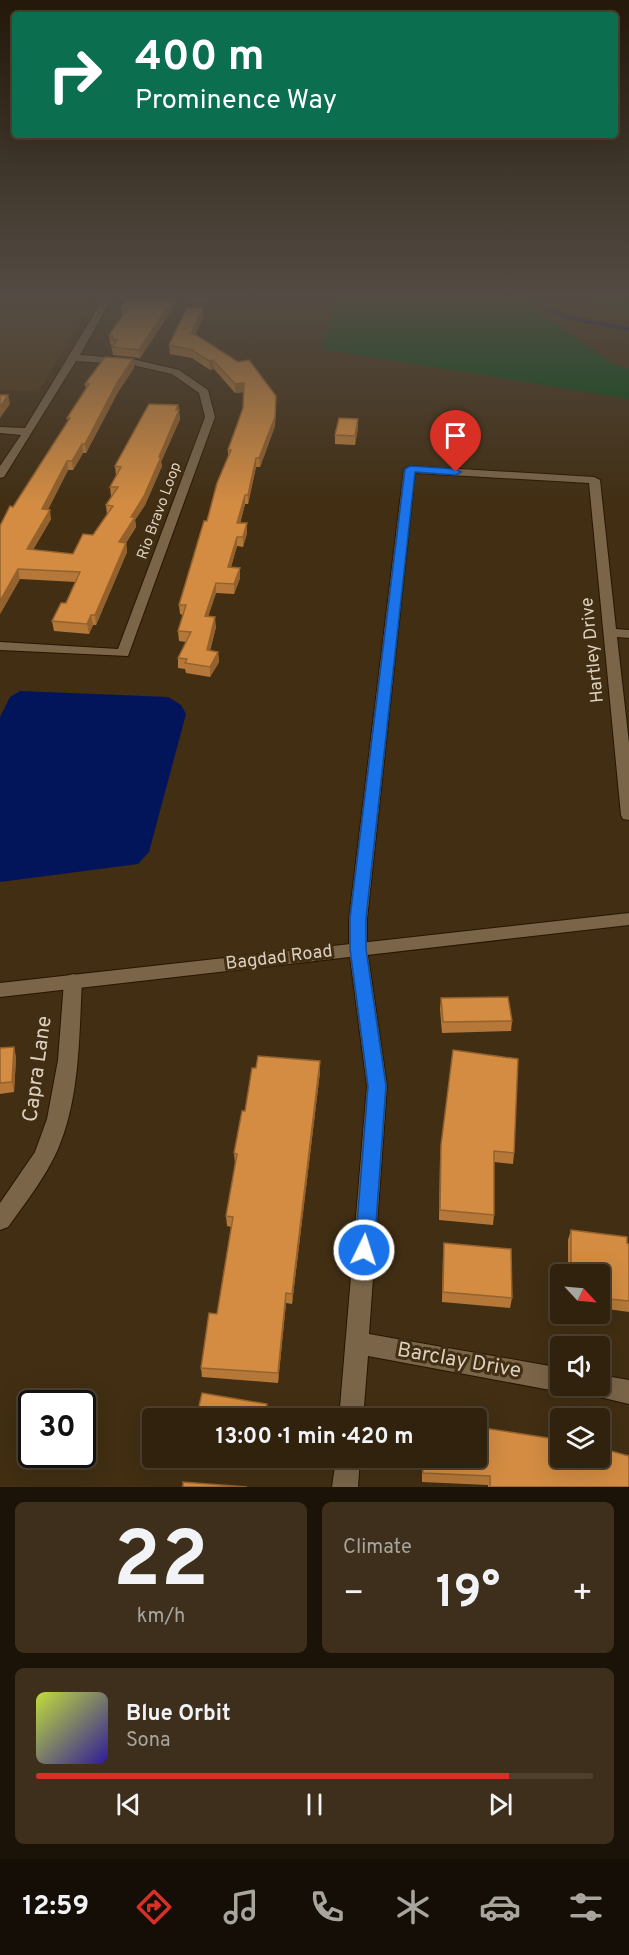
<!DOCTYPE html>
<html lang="en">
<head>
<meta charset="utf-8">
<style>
  :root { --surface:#31220e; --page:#3d2f1c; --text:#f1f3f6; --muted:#a8a49e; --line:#4c3f2e; --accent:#d93025 }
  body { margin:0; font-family:Overpass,sans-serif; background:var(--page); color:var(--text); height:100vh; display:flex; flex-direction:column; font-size:22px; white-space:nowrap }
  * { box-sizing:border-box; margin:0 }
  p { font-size:20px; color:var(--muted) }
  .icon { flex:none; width:33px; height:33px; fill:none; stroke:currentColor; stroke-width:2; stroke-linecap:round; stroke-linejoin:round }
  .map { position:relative; height:1487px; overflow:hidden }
  .drawer { display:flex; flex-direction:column; gap:15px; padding:15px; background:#1b1308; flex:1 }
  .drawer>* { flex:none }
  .banner { position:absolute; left:12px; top:12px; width:606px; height:126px; border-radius:6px; box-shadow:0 6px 24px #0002,0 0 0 2px var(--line); background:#0b6e4f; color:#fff; overflow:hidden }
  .needle { width:39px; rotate:116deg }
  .buttons { position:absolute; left:550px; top:1264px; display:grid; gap:12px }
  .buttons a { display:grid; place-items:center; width:60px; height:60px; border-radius:6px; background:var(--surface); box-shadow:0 6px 24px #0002,0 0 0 2px var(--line); font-size:30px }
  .speed { position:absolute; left:18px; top:1390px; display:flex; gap:12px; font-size:30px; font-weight:700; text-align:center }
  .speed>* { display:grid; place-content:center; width:78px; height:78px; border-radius:50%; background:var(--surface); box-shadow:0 6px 24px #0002,0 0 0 2px var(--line); line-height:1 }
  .speed .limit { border:3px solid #111; border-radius:9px; background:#fff; color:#111 }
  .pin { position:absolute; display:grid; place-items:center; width:51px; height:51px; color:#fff; margin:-62px -26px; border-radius:50% 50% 50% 0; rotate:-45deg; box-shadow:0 0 6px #0007 }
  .pin .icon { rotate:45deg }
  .me { position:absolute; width:66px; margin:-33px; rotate:4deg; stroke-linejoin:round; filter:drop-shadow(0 0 4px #0008) }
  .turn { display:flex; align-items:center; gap:21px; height:126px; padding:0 24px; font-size:27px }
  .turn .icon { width:78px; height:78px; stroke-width:2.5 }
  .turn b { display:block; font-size:42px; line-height:51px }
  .big { font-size:45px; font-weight:700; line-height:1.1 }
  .drawer .tile { flex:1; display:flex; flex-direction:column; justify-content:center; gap:9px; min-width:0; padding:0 21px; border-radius:9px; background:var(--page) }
  .drawer .dial { align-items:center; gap:0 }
  .dial b { font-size:78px; line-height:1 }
  .song { display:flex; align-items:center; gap:18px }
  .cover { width:72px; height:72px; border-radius:9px; background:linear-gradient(135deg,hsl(70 70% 55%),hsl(250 70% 35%)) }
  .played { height:6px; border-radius:3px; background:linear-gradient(90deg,var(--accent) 85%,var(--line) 85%) }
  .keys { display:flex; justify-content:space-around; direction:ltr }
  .heat { display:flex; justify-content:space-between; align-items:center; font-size:33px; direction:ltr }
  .drawer .tiles { flex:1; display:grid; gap:15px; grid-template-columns:1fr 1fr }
  .tile:last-child { grid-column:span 2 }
  .trip { position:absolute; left:142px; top:1408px; width:345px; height:60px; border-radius:6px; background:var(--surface); box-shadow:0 6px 24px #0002,0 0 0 2px var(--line); font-weight:700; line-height:60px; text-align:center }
  .tab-bar { display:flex; height:96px; justify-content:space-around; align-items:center; background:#140e06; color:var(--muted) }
  .tab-bar .icon { width:42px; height:42px }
  .tab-bar .current { color:var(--accent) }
  .tab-bar b { font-size:27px; color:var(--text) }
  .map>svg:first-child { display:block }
</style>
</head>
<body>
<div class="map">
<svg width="629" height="1487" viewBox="0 0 629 1487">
  <rect width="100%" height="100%" fill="#412e13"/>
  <!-- built -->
  <path fill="#4e3714" d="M0,296h96l-58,96 -38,-2z"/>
  <!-- green -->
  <path fill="#004b17" d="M337,296h292v15l-60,-14 -34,4 -1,7 79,56 16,5v30l-307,-50z"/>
  <!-- water -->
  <path fill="#02155a" d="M20,691l148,6 13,8 5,9 -37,138 -11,12 -138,18v-165l10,-20z"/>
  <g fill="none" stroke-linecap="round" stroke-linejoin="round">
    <!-- stream -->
    <path stroke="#02155a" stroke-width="4" d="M528,296l24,16 22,7 55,10"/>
    <defs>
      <path id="minor" d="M105,296h8l-33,59 52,4 47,11 29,20 7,27 -87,239 -128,-6v-8l118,7 87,-232 -6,-24 -27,-19 -40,-9 -56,-4 -72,116 -4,1v-12l21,-31 -21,-2v-6l25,1z
        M128,296h68l14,3 -5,3 -73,-3z
        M410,466l184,11 6,3 16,149 13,1v8l-12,-1 12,106v77l-6,-1 -2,-4 -32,-332 -174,-10 -48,446v30l20,137 -18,248 192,34v18h9l-9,6 -193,-36 -5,63h-24l28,-333 -18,-137v-30l55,-450z
        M73,974l6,2 3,5c-3,55 -2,117 -24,168 -13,29 -32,53 -50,78l-8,3v-27l35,-51 12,-33 11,-59 6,-79 3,-5z
        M600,1375l29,5v24l-42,-10 -4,-8h17z
        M336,1458h24l-2,29h-26z"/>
      <path id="tertiary" d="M629,913v12l-629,72v-14z"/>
    </defs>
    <!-- minor casing -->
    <use href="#minor" stroke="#271600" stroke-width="2"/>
    <!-- tertiary casing -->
    <use href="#tertiary" stroke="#271600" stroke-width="2"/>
    <!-- minor -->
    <use href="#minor" fill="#7a6549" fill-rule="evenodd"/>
    <!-- tertiary -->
    <use href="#tertiary" fill="#7a6549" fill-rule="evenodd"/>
  </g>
  <!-- wall -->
  <path fill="#b57839" d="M131,296h45v7l-36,55 -27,-3 -2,-11h-1l-1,-9 13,-19 -1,-8z
    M203,308v9l-8,18 81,70 -1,21 -15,41h-4l-8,37h-3l-5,19 7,10 -4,14 -6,-1 -6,21 9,1v10l-6,16 -18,-1 -8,23 8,11 -6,24 8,1 1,10 -9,15 -24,-4 -1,-4 -7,-1v-10l8,-16 -7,-1 -1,-10 5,-16 -3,-1 -1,-9 49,-149v-6l15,-42 1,-16 -9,1 -21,-24 -4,1 -18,-12 -22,-4 -1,-9z
    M133,359l1,9 -16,24 -32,61h-3l-10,17h-5l-20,39 3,10 -18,31 40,4 20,-19 14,-20 -1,-10 7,-9h-2l-1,-9 6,-11 -1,-10 63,-61 2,14 -19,43 1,4 -17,39 -10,15 1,7 -10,16 1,9 -31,73h-3l-4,9 -35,-3 -2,-10 14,-18 10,-21 -56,-3 -20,35 13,-107 55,-86 -1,-3 19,-30 -1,-4z
    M358,428l-3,17 -20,-1v-9z
    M441,998l71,23 -1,10 -69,2 -2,-24z
    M14,1047l2,11 -2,34 -14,2v-46z
    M453,1050l61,103 -1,11 -19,-2v53l-1,10 -54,-5 1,-65z
    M320,1072l-28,232 -6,-1 -8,80 -76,-6 -1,-9 16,-54 14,-87 -4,-1 -1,-10 10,-52h-1l-1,-11 11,-42z
    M571,1230l58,14v68l-29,-4v-33h-32v-35z
    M444,1243l68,55 -2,10 -68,-6 1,-49z
    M238,1458h21l-1,4z
    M422,1458h55l152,29h-141v-2l-66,-3z"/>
  <!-- shaded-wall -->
  <path fill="#94622e" d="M175,296l1,7 -36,55 -1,-8z
    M203,308v9l-12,25v-8z
    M133,359l1,9 -16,24 -32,61 -1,-9 32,-61z
    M213,360l1,9 -4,1 -1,-9z
    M244,383v9l-9,1v-9z
    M8,395l2,9 -10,14v-11z
    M276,396l-1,30 -15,41 -1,-9z
    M178,405l2,14 -19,43 1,4 -17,39 -10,15 1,7 -16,25 -1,-10 40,-85z
    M358,419v9l-3,17v-9z
    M82,444l1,9 -10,17 -1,-9z
    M256,458v9l-8,37v-9z
    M67,461l1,9 -24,48 -2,-9z
    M245,495v9l-7,28 -1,-9z
    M50,510l1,9 -23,39 -1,-9z
    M247,523v10l-4,14v-10z
    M237,537v9l-9,31v-10z
    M126,543l1,9 -31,73 -1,-10z
    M240,568v10l-6,16v-10z
    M18,569l2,10 -20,35v-13z
    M216,583v10l-11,33v-10z
    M91,615l2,10 -4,9 -2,-10z
    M215,617l1,10 -9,33v-10z
    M218,652l1,10 -9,15v-10z
    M14,1047l2,11 -2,34 -2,-10z
    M320,1061v11l-28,232v-10z
    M286,1293v10l-8,80v-10z
    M267,1404l1,10 -1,5h-3z"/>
  <!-- building -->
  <path fill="#d38c42" stroke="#94622e" stroke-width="1.5" d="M131,296h44l-36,54 -27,-3 5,-7 -6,-1 2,-3 -4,-1 18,-26 -6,-1z
    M187,308h16l-12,26 5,1 42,27 11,-2 27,36 -1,21 -16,41h-3l-8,37h-3l-8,28h10l-4,14h-6l-9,30 12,1 -6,16 -18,-1 -11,33 10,1 -8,33 11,2 -8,15 -25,-4 2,-4 -9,-1 13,-26 -13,-1 8,-26h-7l25,-84h3l10,-38 14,-33h-3l15,-42 1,-25 -9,1 -22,-24 -4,1 -17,-11 -23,-5z
    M105,357l28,2 -16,24 -32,61h-3l-10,17h-5l-25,48 8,1 -23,39 46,5 10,-20 10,1 20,-29 -7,-1 12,-18h-8l11,-20 -6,-1 34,-62 29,1 -2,5h3l-20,47h2l-17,39 -13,21h4l-16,25 7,1 -31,72h-4l-4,9 -35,-3 9,-18h5l14,-31 -62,-3 -18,32v-75l10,-20 3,1 57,-89h-3l22,-34h-4z
    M0,395h8l-8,12z
    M339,418l19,1 -3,17 -20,-1z
    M508,997l4,24 -69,1 -2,-24z
    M14,1047l-2,35 -12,1v-35z
    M453,1050l65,9 -4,94 -20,-2v64l-54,-5 1,-65z
    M258,1056l62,5 -28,233 -6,-1 -8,80 -77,-5 8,-55 8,1 16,-97 -7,-1 11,-62 -3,-1 8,-42h3l7,-43h4z
    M571,1230l56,7v6l2,1v57l-29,-3v-23h-29z
    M444,1243l67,6 1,49 -69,-6z
    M202,1393l65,11 -3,15h-68z
    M422,1418l35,1h-35z
    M477,1427l84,13v18h39v-10l29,8v31h-139v-11l-67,-3v-15h54z
    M183,1482l64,5h-64z"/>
  <!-- sky -->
  <linearGradient id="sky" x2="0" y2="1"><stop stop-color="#24190a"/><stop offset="0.59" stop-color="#544c44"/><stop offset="1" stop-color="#544c44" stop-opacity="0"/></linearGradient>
  <rect width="629" height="504" fill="url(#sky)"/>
  <!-- route -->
  <path fill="#1a73e8" stroke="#114b97" stroke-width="1.5" d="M410,466l46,3 5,3 -5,3 -41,-3 -49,446v31l20,137 -12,164 -2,7 -8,3 -7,-3 -2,-7 13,-164 -18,-137v-31l55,-449z"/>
  <g text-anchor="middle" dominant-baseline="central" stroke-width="6" stroke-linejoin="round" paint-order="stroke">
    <!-- far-street labels -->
    <g font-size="15" fill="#dcd0c1" stroke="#412e13">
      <text transform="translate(160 511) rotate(-70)">Rio Bravo Loop</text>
    </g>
    <!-- street labels -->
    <g font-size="18" fill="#dcd0c1" stroke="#412e13">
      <text transform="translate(593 650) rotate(-96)">Hartley Drive</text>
      <text transform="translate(279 958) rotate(-7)">Bagdad Road</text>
    </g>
    <!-- near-street labels -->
    <g font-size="21" fill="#dcd0c1" stroke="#412e13">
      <text transform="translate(38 1069) rotate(-82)">Capra Lane</text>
      <text transform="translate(459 1361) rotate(10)">Barclay Drive</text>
    </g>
  </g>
</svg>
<div class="buttons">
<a><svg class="needle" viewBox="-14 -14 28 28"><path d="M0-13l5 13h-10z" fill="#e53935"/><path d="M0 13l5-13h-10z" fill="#a8a49e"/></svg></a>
<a><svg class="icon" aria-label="sound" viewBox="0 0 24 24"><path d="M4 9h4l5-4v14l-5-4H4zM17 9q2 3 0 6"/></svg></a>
<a><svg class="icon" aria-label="layers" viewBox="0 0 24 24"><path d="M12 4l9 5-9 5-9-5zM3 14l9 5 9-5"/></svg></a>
</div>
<div class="speed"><div class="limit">30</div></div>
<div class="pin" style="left:456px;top:472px;background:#d93025"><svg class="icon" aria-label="arrive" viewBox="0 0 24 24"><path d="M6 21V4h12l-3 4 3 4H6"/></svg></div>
<svg class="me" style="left:364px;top:1250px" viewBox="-20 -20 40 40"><circle r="17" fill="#1a73e8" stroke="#fff" stroke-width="3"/><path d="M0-11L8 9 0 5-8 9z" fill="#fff"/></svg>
<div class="trip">13:00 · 1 min · 420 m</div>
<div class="banner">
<div class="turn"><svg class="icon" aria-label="right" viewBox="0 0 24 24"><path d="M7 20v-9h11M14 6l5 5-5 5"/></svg><div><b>400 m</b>Prominence Way</div></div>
</div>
</div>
<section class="drawer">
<div class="tiles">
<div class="tile dial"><b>22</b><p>km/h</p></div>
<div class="tile"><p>Climate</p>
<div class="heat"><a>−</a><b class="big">19°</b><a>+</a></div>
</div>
<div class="tile">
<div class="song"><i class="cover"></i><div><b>Blue Orbit</b><p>Sona</p></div></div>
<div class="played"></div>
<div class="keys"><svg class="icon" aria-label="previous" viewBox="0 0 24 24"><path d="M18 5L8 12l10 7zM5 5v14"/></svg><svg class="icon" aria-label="pause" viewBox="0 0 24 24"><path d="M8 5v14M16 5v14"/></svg><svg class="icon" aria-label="next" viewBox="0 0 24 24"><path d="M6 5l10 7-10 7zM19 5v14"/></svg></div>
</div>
</div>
</section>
<nav class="tab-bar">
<b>12:59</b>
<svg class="icon current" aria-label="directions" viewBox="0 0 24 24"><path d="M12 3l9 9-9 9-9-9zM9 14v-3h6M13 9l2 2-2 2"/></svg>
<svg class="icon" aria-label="music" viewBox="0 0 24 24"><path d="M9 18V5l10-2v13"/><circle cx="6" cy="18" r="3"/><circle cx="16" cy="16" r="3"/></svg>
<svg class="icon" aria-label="phone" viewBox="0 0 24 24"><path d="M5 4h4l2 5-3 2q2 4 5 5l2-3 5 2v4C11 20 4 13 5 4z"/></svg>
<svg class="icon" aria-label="climate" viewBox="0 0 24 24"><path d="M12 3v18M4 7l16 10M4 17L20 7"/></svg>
<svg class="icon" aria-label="car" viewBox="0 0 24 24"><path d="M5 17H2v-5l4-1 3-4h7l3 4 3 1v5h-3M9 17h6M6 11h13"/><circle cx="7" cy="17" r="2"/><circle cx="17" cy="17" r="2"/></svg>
<svg class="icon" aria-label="filters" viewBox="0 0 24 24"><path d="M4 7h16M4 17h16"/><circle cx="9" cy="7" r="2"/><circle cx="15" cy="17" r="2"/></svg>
</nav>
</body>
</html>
